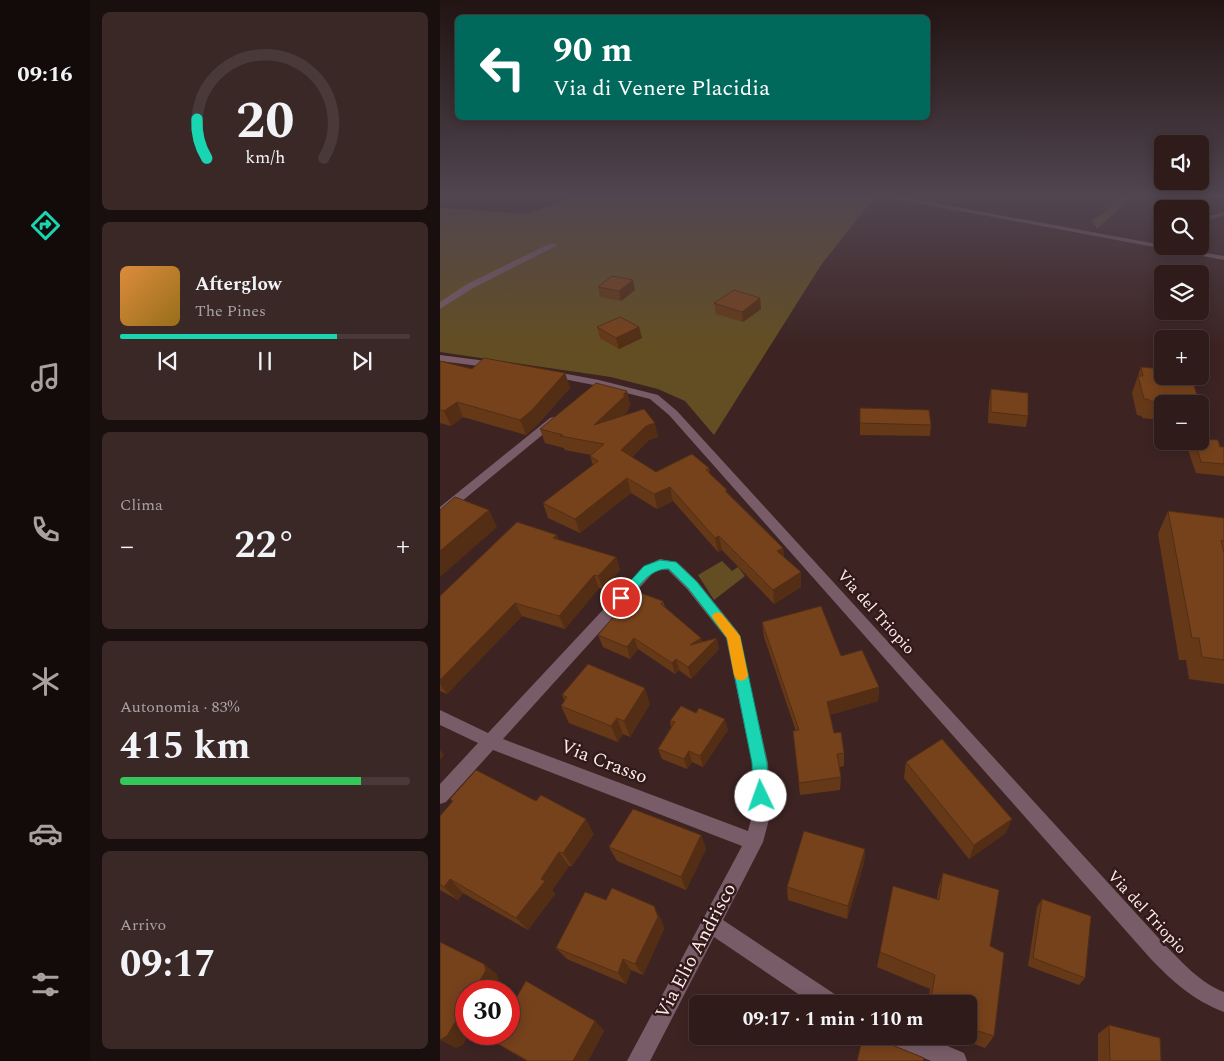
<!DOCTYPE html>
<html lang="it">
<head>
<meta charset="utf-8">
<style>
  :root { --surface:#2e1b1a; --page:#3a2827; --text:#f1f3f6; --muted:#a7a1a2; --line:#493939; --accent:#19d5b2 }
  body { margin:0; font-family:Spectral,serif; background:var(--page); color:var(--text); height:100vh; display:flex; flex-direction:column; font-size:19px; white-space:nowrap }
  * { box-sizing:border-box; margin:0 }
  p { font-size:16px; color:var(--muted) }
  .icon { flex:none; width:28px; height:28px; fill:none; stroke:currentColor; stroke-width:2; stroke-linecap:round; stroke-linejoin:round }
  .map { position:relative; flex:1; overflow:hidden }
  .side { display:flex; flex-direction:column; gap:12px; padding:12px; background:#190f0e; width:350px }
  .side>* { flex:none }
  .banner { position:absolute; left:15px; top:15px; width:475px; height:105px; border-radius:8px; box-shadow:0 2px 12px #0003,0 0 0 1px var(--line); background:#00695c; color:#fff; overflow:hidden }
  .tools { position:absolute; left:714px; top:135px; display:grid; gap:10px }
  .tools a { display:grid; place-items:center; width:55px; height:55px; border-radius:8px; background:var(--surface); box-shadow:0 2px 12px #0003,0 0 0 1px var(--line); font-size:25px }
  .speed { position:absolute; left:15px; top:980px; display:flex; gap:10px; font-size:25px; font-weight:700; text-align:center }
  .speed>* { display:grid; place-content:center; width:65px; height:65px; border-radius:50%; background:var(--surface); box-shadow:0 2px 12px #0003,0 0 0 1px var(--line); line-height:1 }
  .speed .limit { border:8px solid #d22; background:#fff; color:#111 }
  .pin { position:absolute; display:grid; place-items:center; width:42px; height:42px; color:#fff; margin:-21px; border:2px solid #fff; border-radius:50%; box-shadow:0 1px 5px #0007 }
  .me { position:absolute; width:55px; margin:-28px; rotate:357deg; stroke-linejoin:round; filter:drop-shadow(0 0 4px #0008) }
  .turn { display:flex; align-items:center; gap:18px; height:105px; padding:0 15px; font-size:22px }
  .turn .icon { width:65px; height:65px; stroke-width:2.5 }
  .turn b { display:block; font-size:35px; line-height:42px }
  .big { font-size:38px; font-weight:700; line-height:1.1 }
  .side .tile { flex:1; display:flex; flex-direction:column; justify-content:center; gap:8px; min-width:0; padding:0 18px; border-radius:8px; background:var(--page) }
  .side .dial { align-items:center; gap:0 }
  .dial svg { height:130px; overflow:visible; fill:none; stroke:var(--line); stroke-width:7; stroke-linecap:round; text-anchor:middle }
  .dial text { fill:var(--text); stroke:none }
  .song { display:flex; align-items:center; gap:15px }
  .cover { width:60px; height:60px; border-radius:8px; background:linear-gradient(135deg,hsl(30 70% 55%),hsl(40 70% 35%)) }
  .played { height:5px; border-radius:2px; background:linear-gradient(90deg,var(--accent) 75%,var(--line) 75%) }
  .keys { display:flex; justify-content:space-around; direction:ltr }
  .heat { display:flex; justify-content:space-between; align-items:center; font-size:28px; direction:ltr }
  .charge { height:8px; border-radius:4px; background:linear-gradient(90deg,#34c759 83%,var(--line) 0) }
  .trip { position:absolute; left:249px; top:995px; width:288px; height:50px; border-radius:8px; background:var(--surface); box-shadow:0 2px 12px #0003,0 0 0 1px var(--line); font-weight:700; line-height:50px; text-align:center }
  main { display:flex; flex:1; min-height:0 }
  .menu { display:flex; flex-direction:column; width:90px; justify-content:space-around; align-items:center; background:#120b0a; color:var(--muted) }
  .menu .icon { width:35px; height:35px }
  .menu .selected { color:var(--accent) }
  .menu b { font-size:22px; color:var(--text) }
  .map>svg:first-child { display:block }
</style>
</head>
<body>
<main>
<nav class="menu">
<b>09:16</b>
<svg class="icon selected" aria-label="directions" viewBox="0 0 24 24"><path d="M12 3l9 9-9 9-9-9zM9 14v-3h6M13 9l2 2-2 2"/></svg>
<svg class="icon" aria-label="music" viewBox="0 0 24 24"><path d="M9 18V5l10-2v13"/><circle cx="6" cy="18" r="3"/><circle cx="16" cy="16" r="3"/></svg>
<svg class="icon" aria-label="phone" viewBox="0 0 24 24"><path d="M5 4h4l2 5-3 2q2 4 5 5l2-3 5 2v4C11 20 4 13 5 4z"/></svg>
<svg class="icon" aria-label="climate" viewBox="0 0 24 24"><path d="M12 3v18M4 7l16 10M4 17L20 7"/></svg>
<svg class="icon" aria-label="car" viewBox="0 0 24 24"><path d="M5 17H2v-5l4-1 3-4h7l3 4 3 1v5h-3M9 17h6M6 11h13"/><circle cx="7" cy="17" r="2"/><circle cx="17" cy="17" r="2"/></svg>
<svg class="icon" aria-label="filters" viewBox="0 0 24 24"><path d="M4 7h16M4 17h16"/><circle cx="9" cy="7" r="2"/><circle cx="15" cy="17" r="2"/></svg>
</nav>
<section class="side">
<div class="tile dial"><svg viewBox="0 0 100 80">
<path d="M14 69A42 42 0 1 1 86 69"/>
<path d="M14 69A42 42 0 0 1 8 45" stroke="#19d5b2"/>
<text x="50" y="56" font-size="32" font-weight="700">20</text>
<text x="50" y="72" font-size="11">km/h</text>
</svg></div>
<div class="tile">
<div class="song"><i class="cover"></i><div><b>Afterglow</b><p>The Pines</p></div></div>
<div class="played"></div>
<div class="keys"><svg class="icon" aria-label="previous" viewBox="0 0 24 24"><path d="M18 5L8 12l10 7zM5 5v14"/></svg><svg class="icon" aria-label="pause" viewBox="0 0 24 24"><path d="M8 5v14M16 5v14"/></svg><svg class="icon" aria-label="next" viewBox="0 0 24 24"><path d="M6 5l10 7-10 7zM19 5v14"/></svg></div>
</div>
<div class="tile"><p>Clima</p>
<div class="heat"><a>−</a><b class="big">22°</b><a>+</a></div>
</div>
<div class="tile"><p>Autonomia · 83%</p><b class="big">415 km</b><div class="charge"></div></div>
<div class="tile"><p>Arrivo</p><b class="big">09:17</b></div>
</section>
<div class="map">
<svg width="784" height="1061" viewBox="0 0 784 1061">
  <rect width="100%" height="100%" fill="#3d2423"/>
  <!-- green -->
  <path fill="#634e23" d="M133,196h292l9,2 -53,67 -107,170 -29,-34 -27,-12 -47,-12 -171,-25v-144l87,6z
    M679,196h14l-36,33 -5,-9 13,-7z
    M282,561l10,10 6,-4 7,9 -31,24 -16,-25z"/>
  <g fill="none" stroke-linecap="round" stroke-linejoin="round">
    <!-- lane -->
    <path fill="#785d68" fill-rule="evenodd" d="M784,212v3l-24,8v-4z
      M720,230h2v16l3,1 -3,2 -2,-1c-4,-6 -5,-13 0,-18z"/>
    <!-- street -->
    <path fill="#785d68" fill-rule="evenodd" d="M440,196h16l266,49v1l62,10v4z
      M111,243l7,2 -85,43 -33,21v-7l27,-18z
      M0,355l54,7 5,3 -5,3 -54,-7z
      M111,371l48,9 59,15 19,16 487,533c18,18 36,39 60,48v20c-31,-12 -51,-30 -74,-54l-481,-543 -19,-16 -51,-13 -51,-10 -2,-2z
      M114,417l5,3 -1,2 -114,94 -4,1v-10l110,-89z
      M220,559l17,3 20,19 41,51 30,131 3,49 -8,30 -40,78 116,77 3,7h-29l-99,-67 -64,124h-23l115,-215 -249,-96 -47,52 -6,2v-20l38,-41 -38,-18v-15l48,23 155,-166zM222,569l6,1 19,19 39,49 26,125 1,49 -5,19 -245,-92 150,-166z
      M447,1036h37l40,17 3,8h-36l-41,-17z"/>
  </g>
  <!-- wall -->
  <path fill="#653918" d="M158,287l37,3 -14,11 -21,-4z
    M320,298l1,11 -18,13 -27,-8 -2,-11z
    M157,327h42l3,11 -23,11 -19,-11z
    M0,361l32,8 93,4 5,15 -33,37 -11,10 -63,-18 -12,9 -11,-3z
    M701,367l59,37h-38v16l-20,-2v-2l-5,-1 -5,-22z
    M551,389l37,27 -2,11 -38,-4 1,-22z
    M187,391l3,14 -1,1v3l-6,7 35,21 -9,3 -17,17 24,15 53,-4 1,6 17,16v2l56,56 1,10 17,29 -27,17 -52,-54 -4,2 -45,-51 -16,8 -26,-16 -51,40 -32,-15 -5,-15 50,-38 -3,-9 1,-1 -26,-5 -1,-2 -19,-5 -5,-14z
    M420,408l71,17 -1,11 -70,-1z
    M752,441h8l24,6v29l-28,-3 -8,-23z
    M728,511l56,7v166l-35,-5 -3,-19h-7l-21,-126z
    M117,535l2,5 57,17 4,13 -17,19 -4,-1 -34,41 -43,-13 -75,78 -7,-3v-95z
    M223,601l2,6 36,31 1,4 17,7 -28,30 -12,-9 -4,4 -37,-25 -8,10 -27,-12 -5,-12z
    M322,622l79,34 38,31 -1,14 -48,14 4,18 10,20v13l-5,1 2,10 -1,13 -40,5 -7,-64h3l-32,-94z
    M122,695l88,9 -20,33 -7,-3 -5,8 -49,-19 -8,-17 4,-5z
    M230,721l58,9 -25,37 -11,-5 -5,7 -25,-10 -4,-10 13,-22z
    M466,762l100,71 -37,26 -65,-81z
    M10,799l144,35 -22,32h-3l-17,24 3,4 -27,36 -65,-37 -5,7 -18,-10v-74l12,-14z
    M261,835l5,14 -20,41 -69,-29 -8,-14z
    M425,849l-1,14 -17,56 -59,-19 -1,-13z
    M503,873l47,73 4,90 -9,12 -33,-12h16v-32h-41l3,-15 -53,-22 3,-15 57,-53 1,-9z
    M602,899l43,79 -6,7 -51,-19 9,-59z
    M166,900l55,19 3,10 -21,46 -12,-5 -5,14 -59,-25 -11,-11z
    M155,1021l9,10 -16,30h-61l-36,-21z
    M669,1025l52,36h-63v-27z"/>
  <!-- shaded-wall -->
  <path fill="#532e14" d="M193,280l2,10 -14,11 -2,-10z
    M320,298l1,11 -18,13 -1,-10z
    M199,327l3,11 -23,11 -3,-11z
    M125,373l5,15 -33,37 -11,10 -6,-15z
    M187,391l3,14 -1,1v3l-31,30 -4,-14z
    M17,402l6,15 -12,9 -7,-15z
    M215,423l3,14 -9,3 -25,24 -3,-14 25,-24z
    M187,478l4,15 -51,40 -5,-14z
    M230,487l3,14 -16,8 -3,-15z
    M49,510l8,17 -57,50v-26z
    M117,535l5,13 -9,-10z
    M279,536l3,14 -4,2 -3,-14z
    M343,548l1,14 -7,-11z
    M176,557l4,13 -17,19 -5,-13z
    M361,572v15l-27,17 -1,-14z
    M154,575l5,13 -34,41 -6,-13z
    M75,603l7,13 -75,78 -7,-10v-4z
    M194,638l4,11 -8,10 -3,-12z
    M261,638l3,11 -14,-4z
    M277,638l2,11 -28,30 -3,-12z
    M236,659l3,11 -4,4 -3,-11z
    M439,687l-1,14 -51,15v-14z
    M205,688l5,16 -20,33 -6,-16z
    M177,718l6,16 -5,8 -7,-16z
    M285,719l3,11 -25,37 -3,-11z
    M0,750l4,5 -4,5z
    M249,751l3,11 -5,7 -3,-10z
    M146,819l8,15 -22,32 -9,-13z
    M572,819l-6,14 -37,26 5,-14z
    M261,835l5,14 -20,41 -5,-13z
    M425,849l-1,14 -17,56 1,-13z
    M119,852l10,14 -17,24 3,4 -27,36 -12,-12 25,-39z
    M10,879l13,14 -5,7 -14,-13z
    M214,906l7,13 3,10 -21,46 -8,-11z
    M183,959l8,11 -5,14 -8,-11z
    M44,964l13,10 2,7 -5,10h-20z
    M26,1004v30h3l-6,11 -7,3 -16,-8z
    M155,1021l9,10 -16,30h-15z"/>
  <!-- building -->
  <path fill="#76421c" stroke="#532e14" d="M172,276l21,4 -14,11 -21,-4z
    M294,290l26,8 -18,14 -28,-9z
    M180,317l19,10 -23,11 -19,-11z
    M44,358l81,15 -33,37 -12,10 -63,-18 -13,9 -4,-1v-49l32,8z
    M701,367l21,2v7h29l9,28h-20l-31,-3 -1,-2h-4l-6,-23h5z
    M156,383l31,8 -4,4h3l-32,30 50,-16 11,14 -9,3 -25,24 35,22 36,-18 17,14 -3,2 21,20 -2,1 58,57 -6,3 24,21 -28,18 -54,-54 -4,2 -45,-51 -16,7 -27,-16 -52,41 -32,-16 55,-42 -8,-5 14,-12 -44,-8 3,-1 -23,-6z
    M551,389l37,4v23l-37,-4z
    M420,408l69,2 2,15 -71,-2z
    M760,439l18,1 2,7h4v17l-23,-2 -6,-21h5z
    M15,497l34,13 -49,41v-41z
    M728,511l56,7v23l-3,-1 3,13v107l-22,-3 -3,-19h-7z
    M77,522l40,13 -4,3 63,19 -18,19 -4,-1 -35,41 -44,-13 -75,77v-84z
    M195,591l28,10 -2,3 40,34 -11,7 27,-7 -29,29 -12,-8 -4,4 -38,-25 -7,9 -29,-12z
    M381,606l20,50 21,-6 17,37 -52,15 7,31 7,-1 3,21 -7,1 4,23 -42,6 -6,-52 6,-1 -37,-108z
    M148,664l57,24 -21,33 -7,-3 -6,8 -50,-20 6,-9 -5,-2z
    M241,706l15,7 3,-5 26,11 -25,37 -11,-5 -5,8 -26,-10 17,-27 -5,-1z
    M502,739l70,80 -38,26 -68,-83z
    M36,770l60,31 5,-6 45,24 -23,34 -4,-1 -18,27 4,2 -29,37 -66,-39 -6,8 -4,-3v-68l13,-15 -3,-2z
    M193,809l68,26 -20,42 -72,-30z
    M364,831l61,18 -17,57 -61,-19z
    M503,873l56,17 -9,56 14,7 -10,83 -26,-8v-24h-38l5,-29 -55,-23 13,-66 46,14z
    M172,888l42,18 4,11 -23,47 -12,-5 -5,14 -62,-25 29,-56 21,8z
    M602,899l49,17 -6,62 -52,-20z
    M0,942l44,22 2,6 -12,21h-8v13l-19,32 -7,4z
    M86,981l69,40 -22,40h-45l-37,-21 4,-6h14v-24z
    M669,1025l51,13 1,23h-51z
    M423,1036h7l54,22 -1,3h-66z"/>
  <!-- sky -->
  <linearGradient id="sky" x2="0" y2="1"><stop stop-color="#221413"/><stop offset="0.57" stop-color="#514550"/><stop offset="1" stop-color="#514550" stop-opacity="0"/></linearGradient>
  <rect width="784" height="345" fill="url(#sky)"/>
  <!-- route -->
  <path fill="#19d5b2" stroke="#108a74" d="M220,560l16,2 21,20 43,54 27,127 2,33 -2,5 -6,2 -5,-2 -3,-5 -1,-33 -25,-125 -39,-50 -19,-19c-20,-1 -31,19 -43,33h-9l-2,-4 29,-32z"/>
  <!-- slow -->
  <path fill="#f59e0b" d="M278,612l4,2 18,22 8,39 -2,4 -5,2 -5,-2 -2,-4 -7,-37 -15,-21 1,-3z"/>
  <g text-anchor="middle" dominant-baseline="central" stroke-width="5" stroke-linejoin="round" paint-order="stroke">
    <!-- street labels -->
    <g font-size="16" fill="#feeceb" stroke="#331a1a">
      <text transform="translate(436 612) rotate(48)">Via del Triopio</text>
      <text transform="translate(707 912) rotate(47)">Via del Triopio</text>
    </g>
    <!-- near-street labels -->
    <g font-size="19" fill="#feeceb" stroke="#331a1a">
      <text transform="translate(164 762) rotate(21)">Via Crasso</text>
      <text transform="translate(256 951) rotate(-62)">Via Elio Andrisco</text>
    </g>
  </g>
</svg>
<div class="tools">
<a><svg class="icon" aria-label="sound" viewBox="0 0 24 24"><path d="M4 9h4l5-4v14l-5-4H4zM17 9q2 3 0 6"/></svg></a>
<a><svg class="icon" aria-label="search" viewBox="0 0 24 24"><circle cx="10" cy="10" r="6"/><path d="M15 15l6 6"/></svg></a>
<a><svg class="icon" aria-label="layers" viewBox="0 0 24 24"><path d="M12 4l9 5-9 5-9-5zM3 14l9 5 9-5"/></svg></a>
<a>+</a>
<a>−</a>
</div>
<div class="speed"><div class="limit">30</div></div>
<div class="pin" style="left:181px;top:598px;background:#d93025"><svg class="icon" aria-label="arrive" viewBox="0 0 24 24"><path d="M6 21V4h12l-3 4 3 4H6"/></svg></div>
<svg class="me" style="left:321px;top:796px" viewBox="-20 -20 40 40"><circle r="19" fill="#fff"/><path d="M0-13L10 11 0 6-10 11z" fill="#19d5b2"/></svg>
<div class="trip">09:17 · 1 min · 110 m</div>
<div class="banner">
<div class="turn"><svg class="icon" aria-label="left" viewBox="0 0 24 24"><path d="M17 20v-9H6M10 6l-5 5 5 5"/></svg><div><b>90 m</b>Via di Venere Placidia</div></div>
</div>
</div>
</main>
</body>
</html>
